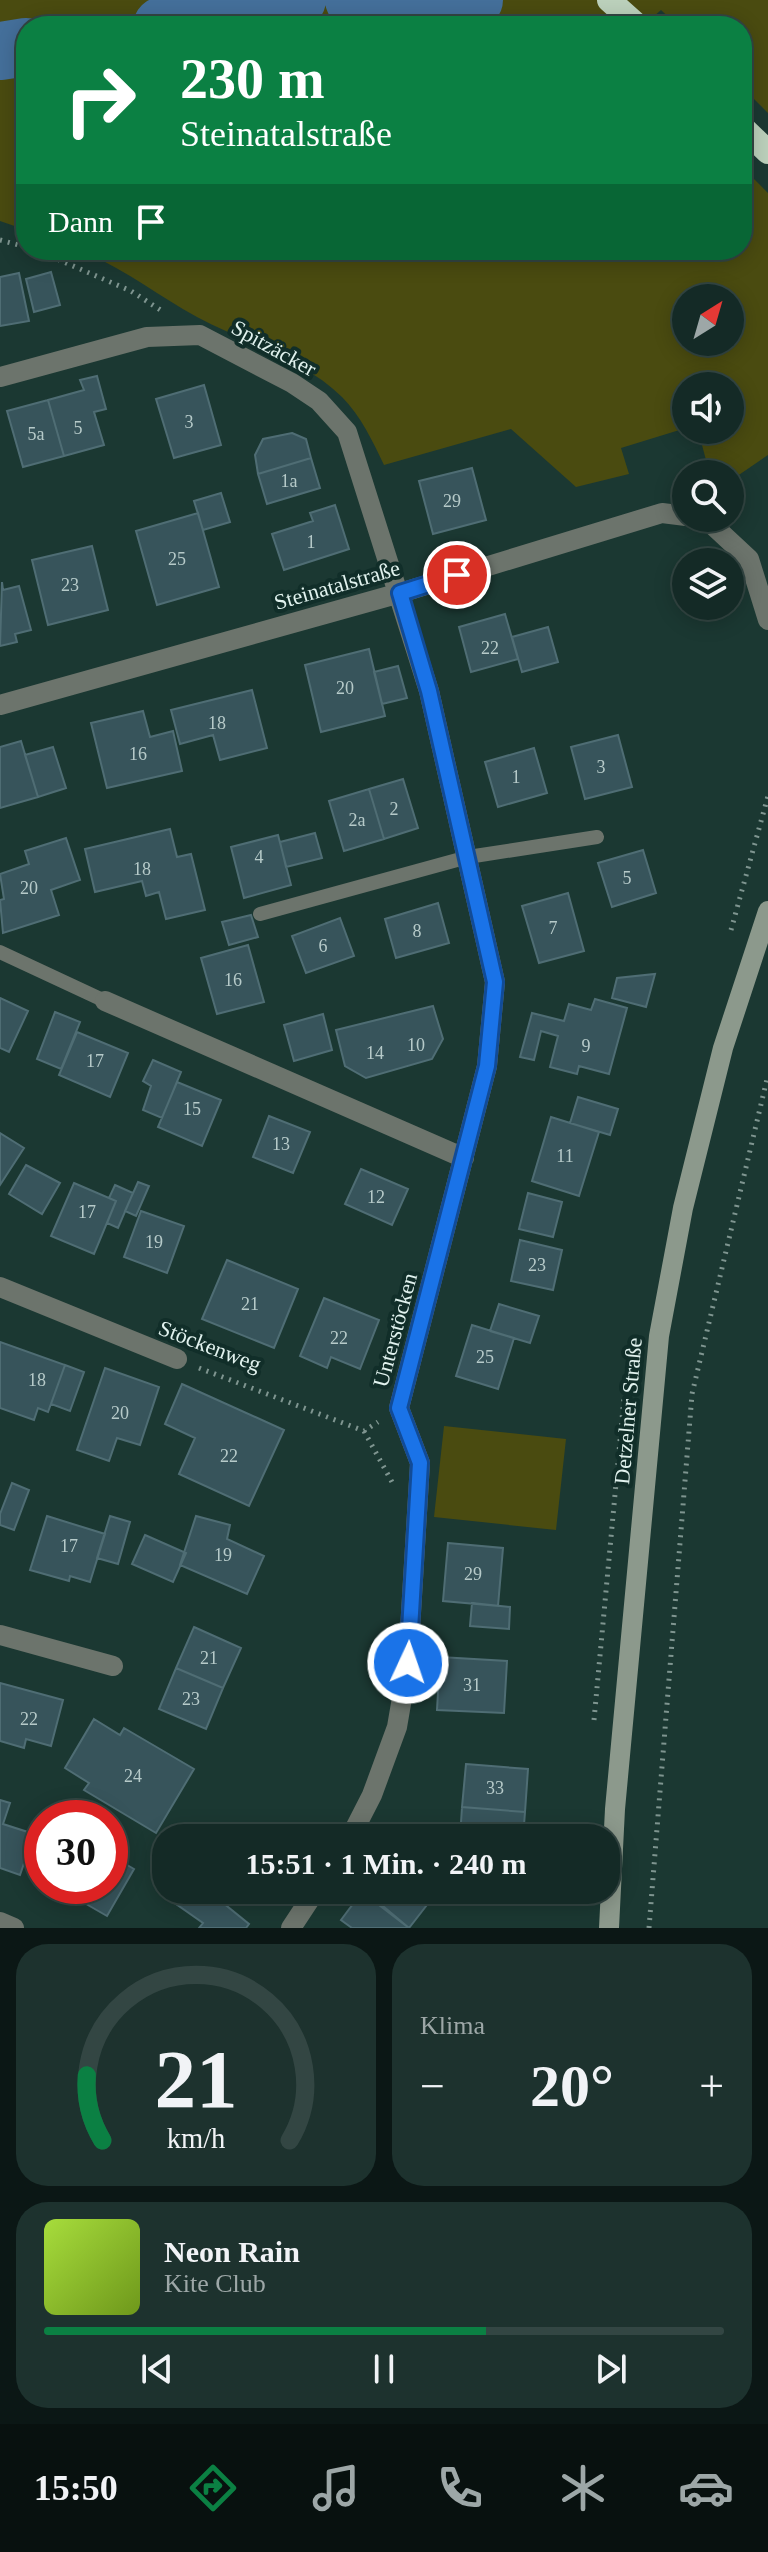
<!DOCTYPE html>
<html lang="de">
<head>
<meta charset="utf-8">
<style>
  :root { --surface:#142a26; --page:#1d322e; --text:#f1f3f6; --muted:#9da7a7; --line:#334643; --accent:#0b8043 }
  body { margin:0; font-family:"Times New Roman",serif; background:var(--page); color:var(--text); height:100vh; display:flex; flex-direction:column; font-size:30px; white-space:nowrap }
  * { box-sizing:border-box; margin:0 }
  p { font-size:26px; color:var(--muted) }
  .icon { flex:none; width:44px; height:44px; fill:none; stroke:currentColor; stroke-width:2; stroke-linecap:round; stroke-linejoin:round }
  .map { position:relative; height:1928px; overflow:hidden }
  .drawer { display:flex; flex-direction:column; gap:16px; padding:16px; background:#0b1715; flex:1 }
  .drawer>* { flex:none }
  .guide { position:absolute; left:16px; top:16px; width:736px; height:244px; border-radius:32px; box-shadow:0 4px 20px #0003,0 0 0 2px var(--line); background:#0b8043; color:#fff; overflow:hidden }
  .needle { width:52px; rotate:37deg }
  .buttons { position:absolute; left:672px; top:284px; display:grid; gap:16px }
  .buttons a { display:grid; place-items:center; width:72px; height:72px; border-radius:50%; background:var(--surface); box-shadow:0 4px 20px #0003,0 0 0 2px var(--line); font-size:40px }
  .speed { position:absolute; left:24px; top:1800px; display:flex; gap:16px; font-size:40px; font-weight:700; text-align:center }
  .speed>* { display:grid; place-content:center; width:104px; height:104px; border-radius:50%; background:var(--surface); box-shadow:0 4px 20px #0003,0 0 0 2px var(--line); line-height:1 }
  .speed .limit { border:12px solid #d22; background:#fff; color:#111 }
  .pin { position:absolute; display:grid; place-items:center; width:68px; height:68px; color:#fff; margin:-34px; border:4px solid #fff; border-radius:50%; box-shadow:0 2px 8px #0007 }
  .me { position:absolute; width:88px; margin:-44px; rotate:3deg; stroke-linejoin:round; filter:drop-shadow(0 0 6px #0008) }
  .turn { display:flex; align-items:center; gap:28px; height:168px; padding:0 32px; font-size:36px }
  .turn .icon { width:104px; height:104px; stroke-width:2.5 }
  .turn b { display:block; font-size:56px; line-height:68px }
  .then { display:flex; align-items:center; height:76px; padding:0 32px; background:#0003; gap:16px; font-size:30px }
  .big { font-size:60px; font-weight:700; line-height:1.1 }
  .drawer .widget { flex:1; display:flex; flex-direction:column; justify-content:center; gap:12px; min-width:0; padding:0 28px; border-radius:32px; background:var(--page) }
  .drawer .dial { align-items:center; gap:0 }
  .dial svg { height:208px; overflow:visible; fill:none; stroke:var(--line); stroke-width:7; stroke-linecap:round; text-anchor:middle }
  .dial text { fill:var(--text); stroke:none }
  .song { display:flex; align-items:center; gap:24px }
  .cover { width:96px; height:96px; border-radius:12px; background:linear-gradient(135deg,hsl(80 70% 55%),hsl(80 70% 35%)) }
  .played { height:8px; border-radius:4px; background:linear-gradient(90deg,var(--accent) 65%,var(--line) 65%) }
  .keys { display:flex; justify-content:space-around; direction:ltr }
  .heat { display:flex; justify-content:space-between; align-items:center; font-size:44px; direction:ltr }
  .drawer .tiles { flex:1; display:grid; gap:16px; grid-template-columns:1fr 1fr }
  .widget:last-child { grid-column:span 2 }
  .trip { position:absolute; left:152px; top:1824px; width:468px; height:80px; border-radius:32px; background:var(--surface); box-shadow:0 4px 20px #0003,0 0 0 2px var(--line); font-weight:700; line-height:80px; text-align:center }
  .dock { display:flex; height:128px; justify-content:space-around; align-items:center; background:#08110f; color:var(--muted) }
  .dock .icon { width:56px; height:56px }
  .dock .selected { color:var(--accent) }
  .dock b { font-size:36px; color:var(--text) }
  .map>svg:first-child { display:block }
</style>
</head>
<body>
<div class="map">
<svg width="768" height="1928" viewBox="0 0 768 1928">
  <rect width="100%" height="100%" fill="#1b3832"/>
  <!-- green -->
  <path fill="#4a4b10" fill-rule="evenodd" d="M0,0h768v113l-26,-26v-61h-64l-17,-16 -18,16h-617v204l-26,-9z
    M742,167l26,26v262l-38,26v-7h-28l4,-14 -8,-30h32v-44h-44v42l-65,20 8,26 -53,13 -65,-58 -127,36c-11,-23 -23,-49 -42,-68 -39,-38 -98,-55 -145,-80 -40,-22 -75,-50 -118,-67h663zM730,298v44h-44v-44z
    M444,1426l122,13 -10,91 -122,-13z"/>
  <g fill="none" stroke-linecap="round" stroke-linejoin="round">
    <!-- river -->
    <path stroke="#446f9a" stroke-width="58" d="M354,0l94,11 26,-11
      M162,26l135,-26
      M0,51l26,-4"/>
  </g>
  <!-- building -->
  <path fill="#37545b" stroke="#4f6d74" stroke-width="2" d="M51,272l9,33 -26,7 -8,-33z
    M19,273l10,48 -29,5v-49z
    M97,376l9,33 -12,3 10,33 -40,11 -16,-56 36,-10 -4,-10z
    M204,385l17,60 -47,13 -18,-59z
    M48,400l16,56 -41,11 -16,-56z
    M292,433l14,6 5,19 -53,16 -3,-19 8,-16z
    M311,458l9,30 -53,16 -9,-30z
    M472,468l14,52 -53,14 -14,-53z
    M221,493l9,29 -27,8 -9,-29z
    M335,505l14,44 -65,21 -12,-36 41,-13 -3,-8z
    M198,513l21,74 -62,18 -21,-74z
    M92,546l16,64 -60,15 -16,-65z
    M2,582l1,8 16,-4 12,44 -16,4 2,8 -17,4z
    M505,614l13,45 -47,13 -12,-45z
    M548,627l10,35 -36,10 -10,-35z
    M369,649l16,67 -64,16 -16,-67z
    M398,666l9,32 -25,6 -8,-32z
    M252,690l15,58 -47,12 -7,-25 -33,9 -9,-34z
    M143,711l7,26 23,-6 9,40 -75,17 -16,-65z
    M618,735l14,52 -47,12 -14,-52z
    M21,741l17,56 -38,11v-61z
    M53,747l13,41 -28,9 -13,-42z
    M534,748l13,45 -49,14 -13,-45z
    M403,779l15,49 -34,11 -15,-50z
    M369,789l15,50 -40,12 -15,-50z
    M170,829l7,28 14,-3 14,56 -39,9 -7,-27 -13,4 -4,-15 -47,11 -10,-43z
    M315,833l7,25 -36,9 -6,-25z
    M278,835l13,50 -47,13 -13,-51z
    M66,838l14,42 -29,10 8,25 -56,18 -3,-33 4,-1 -4,-25 29,-10 -4,-13z
    M643,850l13,43 -44,14 -14,-44z
    M568,893l16,58 -45,12 -17,-57z
    M438,903l11,40 -53,15 -11,-39z
    M251,915l7,22 -29,8 -7,-23z
    M340,918l14,38 -48,17 -14,-37z
    M248,945l16,57 -47,12 -16,-56z
    M655,974l-9,33 -34,-9 5,-20z
    M0,998l28,13 -19,41 -9,-4z
    M595,999l32,9 -18,66 -30,-8 -2,8 -27,-7 8,-31 -17,-5 -7,29 -14,-3 12,-44 32,8 5,-17 22,6z
    M433,1006l10,33 -11,20 -66,19 -21,-12 -9,-36z
    M55,1012l25,10 -19,47 -24,-10z
    M323,1014l9,36 -38,11 -10,-36z
    M77,1032l51,21 -18,44 -51,-22z
    M153,1060l28,12 -19,46 -19,-8 8,-24 -8,-5z
    M177,1082l44,18 -19,46 -44,-19z
    M578,1097l40,12 -8,26 -40,-12z
    M269,1116l41,16 -17,41 -40,-16z
    M551,1117l48,15 -20,64 -47,-15z
    M0,1133l24,15 -24,37z
    M26,1165l34,18 -18,31 -33,-20z
    M361,1169l47,20 -16,36 -47,-21z
    M138,1182l11,4 -13,30 -11,-5z
    M74,1183l42,18 -22,53 -43,-18z
    M115,1185l18,8 -15,35 -11,-5 9,-22 -7,-3z
    M528,1193l34,9 -9,35 -34,-8z
    M141,1211l43,15 -17,47 -43,-16z
    M520,1240l42,10 -9,40 -42,-9z
    M227,1260l71,29 -24,59 -72,-29z
    M324,1298l55,22 -19,49 -29,-12 -4,11 -27,-12z
    M499,1304l40,12 -9,27 -40,-12z
    M472,1325l42,13 -16,51 -42,-13z
    M0,1342l65,23 -17,47 -10,-4 -4,12 -34,-12z
    M65,1365l19,7 -14,39 -19,-7z
    M105,1368l54,19 -19,58 -23,-7 -8,23 -32,-11z
    M182,1384l102,46 -35,76 -70,-32 16,-36 -30,-14z
    M12,1483l17,7 -15,40 -14,-5v-11z
    M47,1516l58,18 -15,48 -20,-6 -1,5 -39,-11z
    M110,1516l20,6 -12,42 -21,-6z
    M196,1516l34,9 -3,14 37,17 -17,38 -67,-29z
    M145,1535l41,18 -13,29 -41,-18z
    M448,1543l55,5 -5,58 -55,-5z
    M472,1603l38,4 -1,22 -39,-3z
    M194,1627l47,21 -18,40 -47,-20z
    M440,1657l67,4 -3,52 -67,-3z
    M176,1668l47,20 -17,41 -47,-20z
    M0,1683l63,17 -12,46 -25,-7 -2,9 -24,-7z
    M94,1719l26,16 4,-7 70,41 -38,64 -72,-43 5,-7 -24,-15z
    M466,1764l62,5 -3,43 -63,-5z
    M0,1800l10,3 -7,21 31,10 -14,41 -20,-7z
    M462,1807l63,5 -2,26h-63z
    M110,1855l24,14 -27,47 -52,-30h55z
    M171,1890h52l-6,8 32,26 -3,4h-47l4,-5 -37,-26z
    M364,1890h51l15,11 -21,27z
    M362,1892l47,36h-57l-11,-8z"/>
  <g fill="none" stroke-linecap="round" stroke-linejoin="round">
    <!-- path -->
    <path stroke="#7f9590" stroke-width="5" stroke-dasharray="2 6" stroke-linecap="butt" d="M0,240l26,7
      M36,250l95,41 31,20
      M731,930l37,-134
      M199,1368l165,63 14,-9
      M364,1431l28,51
      M594,1720l31,-333
      M649,1928l43,-534 76,-319"/>
    <!-- lane -->
    <path stroke="#6c746c" stroke-width="14" d="M260,914l208,-57 129,-20
      M0,952l105,49"/>
    <!-- street -->
    <path stroke="#6c746c" stroke-width="20" d="M0,377l147,-40 53,-2 92,48 27,18 28,31 82,259 66,291 -8,84 -88,342 21,55 -12,200 -11,64 -25,68 -22,43
      M705,518l44,41 19,61
      M0,705l400,-112 262,-80 24,3
      M105,1001l359,157
      M0,1287l177,72
      M0,1635l113,31
      M0,1922l14,6
      M291,1928l25,-38"/>
    <!-- secondary -->
    <path stroke="#8c998c" stroke-width="20" d="M609,1928l6,-119 44,-473 24,-128 40,-160 45,-137"/>
    <!-- highway -->
    <path stroke="#bbd0bb" stroke-width="24" d="M609,0l29,26
      M742,127l26,25"/>
  </g>
  <g fill="none" stroke-linecap="round" stroke-linejoin="round">
    <defs>
      <path id="route" d="M408,1663l12,-200 -21,-55 88,-342 8,-84 -66,-291 -29,-98 57,-18"/>
    </defs>
    <!-- route casing -->
    <use href="#route" stroke="#114b97" stroke-width="20"/>
    <!-- route -->
    <use href="#route" stroke="#1a73e8" stroke-width="14"/>
  </g>
  <g text-anchor="middle" dominant-baseline="central" stroke-width="8" stroke-linejoin="round" paint-order="stroke">
    <!-- number labels -->
    <g font-size="18" fill="#b6cac9">
      <text x="189" y="422">3</text>
      <text x="78" y="428">5</text>
      <text x="36" y="434">5a</text>
      <text x="289" y="481">1a</text>
      <text x="452" y="501">29</text>
      <text x="311" y="542">1</text>
      <text x="177" y="559">25</text>
      <text x="70" y="585">23</text>
      <text x="490" y="648">22</text>
      <text x="345" y="688">20</text>
      <text x="217" y="723">18</text>
      <text x="138" y="754">16</text>
      <text x="601" y="767">3</text>
      <text x="516" y="777">1</text>
      <text x="394" y="809">2</text>
      <text x="357" y="820">2a</text>
      <text x="259" y="857">4</text>
      <text x="142" y="869">18</text>
      <text x="627" y="878">5</text>
      <text x="29" y="888">20</text>
      <text x="553" y="928">7</text>
      <text x="417" y="931">8</text>
      <text x="323" y="946">6</text>
      <text x="233" y="980">16</text>
      <text x="416" y="1045">10</text>
      <text x="586" y="1046">9</text>
      <text x="375" y="1053">14</text>
      <text x="95" y="1061">17</text>
      <text x="192" y="1109">15</text>
      <text x="281" y="1144">13</text>
      <text x="565" y="1156">11</text>
      <text x="376" y="1197">12</text>
      <text x="87" y="1212">17</text>
      <text x="154" y="1242">19</text>
      <text x="537" y="1265">23</text>
      <text x="250" y="1304">21</text>
      <text x="339" y="1338">22</text>
      <text x="485" y="1357">25</text>
      <text x="37" y="1380">18</text>
      <text x="120" y="1413">20</text>
      <text x="229" y="1456">22</text>
      <text x="69" y="1546">17</text>
      <text x="223" y="1555">19</text>
      <text x="473" y="1574">29</text>
      <text x="209" y="1658">21</text>
      <text x="472" y="1685">31</text>
      <text x="191" y="1699">23</text>
      <text x="29" y="1719">22</text>
      <text x="133" y="1776">24</text>
      <text x="495" y="1788">33</text>
    </g>
    <!-- street labels -->
    <g font-size="22" fill="#e1f2ee" stroke="#112e29">
      <text transform="translate(274 348) rotate(29)">Spitzäcker</text>
      <text transform="translate(337 585) rotate(-16)">Steinatalstraße</text>
      <text transform="translate(395 1330) rotate(-75)">Unterstöcken</text>
      <text transform="translate(210 1346) rotate(21)">Stöckenweg</text>
      <text transform="translate(628 1411) rotate(-85)">Detzelner Straße</text>
    </g>
  </g>
</svg>
<div class="buttons">
<a><svg class="needle" viewBox="-14 -14 28 28"><path d="M0-13l5 13h-10z" fill="#e53935"/><path d="M0 13l5-13h-10z" fill="#9da7a7"/></svg></a>
<a><svg class="icon" aria-label="sound" viewBox="0 0 24 24"><path d="M4 9h4l5-4v14l-5-4H4zM17 9q2 3 0 6"/></svg></a>
<a><svg class="icon" aria-label="search" viewBox="0 0 24 24"><circle cx="10" cy="10" r="6"/><path d="M15 15l6 6"/></svg></a>
<a><svg class="icon" aria-label="layers" viewBox="0 0 24 24"><path d="M12 4l9 5-9 5-9-5zM3 14l9 5 9-5"/></svg></a>
</div>
<div class="speed"><div class="limit">30</div></div>
<div class="pin" style="left:457px;top:575px;background:#d93025"><svg class="icon" aria-label="arrive" viewBox="0 0 24 24"><path d="M6 21V4h12l-3 4 3 4H6"/></svg></div>
<svg class="me" style="left:408px;top:1663px" viewBox="-20 -20 40 40"><circle r="17" fill="#1a73e8" stroke="#fff" stroke-width="3"/><path d="M0-11L8 9 0 5-8 9z" fill="#fff"/></svg>
<div class="trip">15:51 · 1 Min. · 240 m</div>
<div class="guide">
<div class="turn"><svg class="icon" aria-label="right" viewBox="0 0 24 24"><path d="M7 20v-9h11M14 6l5 5-5 5"/></svg><div><b>230 m</b>Steinatalstraße</div></div>
<div class="then">Dann<svg class="icon" aria-label="arrive" viewBox="0 0 24 24"><path d="M6 21V4h12l-3 4 3 4H6"/></svg></div>
</div>
</div>
<section class="drawer">
<div class="tiles">
<div class="widget dial"><svg viewBox="0 0 100 80">
<path d="M14 69A42 42 0 1 1 86 69"/>
<path d="M14 69A42 42 0 0 1 8 44" stroke="#0b8043"/>
<text x="50" y="56" font-size="32" font-weight="700">21</text>
<text x="50" y="72" font-size="11">km/h</text>
</svg></div>
<div class="widget"><p>Klima</p>
<div class="heat"><a>−</a><b class="big">20°</b><a>+</a></div>
</div>
<div class="widget">
<div class="song"><i class="cover"></i><div><b>Neon Rain</b><p>Kite Club</p></div></div>
<div class="played"></div>
<div class="keys"><svg class="icon" aria-label="previous" viewBox="0 0 24 24"><path d="M18 5L8 12l10 7zM5 5v14"/></svg><svg class="icon" aria-label="pause" viewBox="0 0 24 24"><path d="M8 5v14M16 5v14"/></svg><svg class="icon" aria-label="next" viewBox="0 0 24 24"><path d="M6 5l10 7-10 7zM19 5v14"/></svg></div>
</div>
</div>
</section>
<nav class="dock">
<b>15:50</b>
<svg class="icon selected" aria-label="directions" viewBox="0 0 24 24"><path d="M12 3l9 9-9 9-9-9zM9 14v-3h6M13 9l2 2-2 2"/></svg>
<svg class="icon" aria-label="music" viewBox="0 0 24 24"><path d="M9 18V5l10-2v13"/><circle cx="6" cy="18" r="3"/><circle cx="16" cy="16" r="3"/></svg>
<svg class="icon" aria-label="phone" viewBox="0 0 24 24"><path d="M5 4h4l2 5-3 2q2 4 5 5l2-3 5 2v4C11 20 4 13 5 4z"/></svg>
<svg class="icon" aria-label="climate" viewBox="0 0 24 24"><path d="M12 3v18M4 7l16 10M4 17L20 7"/></svg>
<svg class="icon" aria-label="car" viewBox="0 0 24 24"><path d="M5 17H2v-5l4-1 3-4h7l3 4 3 1v5h-3M9 17h6M6 11h13"/><circle cx="7" cy="17" r="2"/><circle cx="17" cy="17" r="2"/></svg>
</nav>
</body>
</html>
